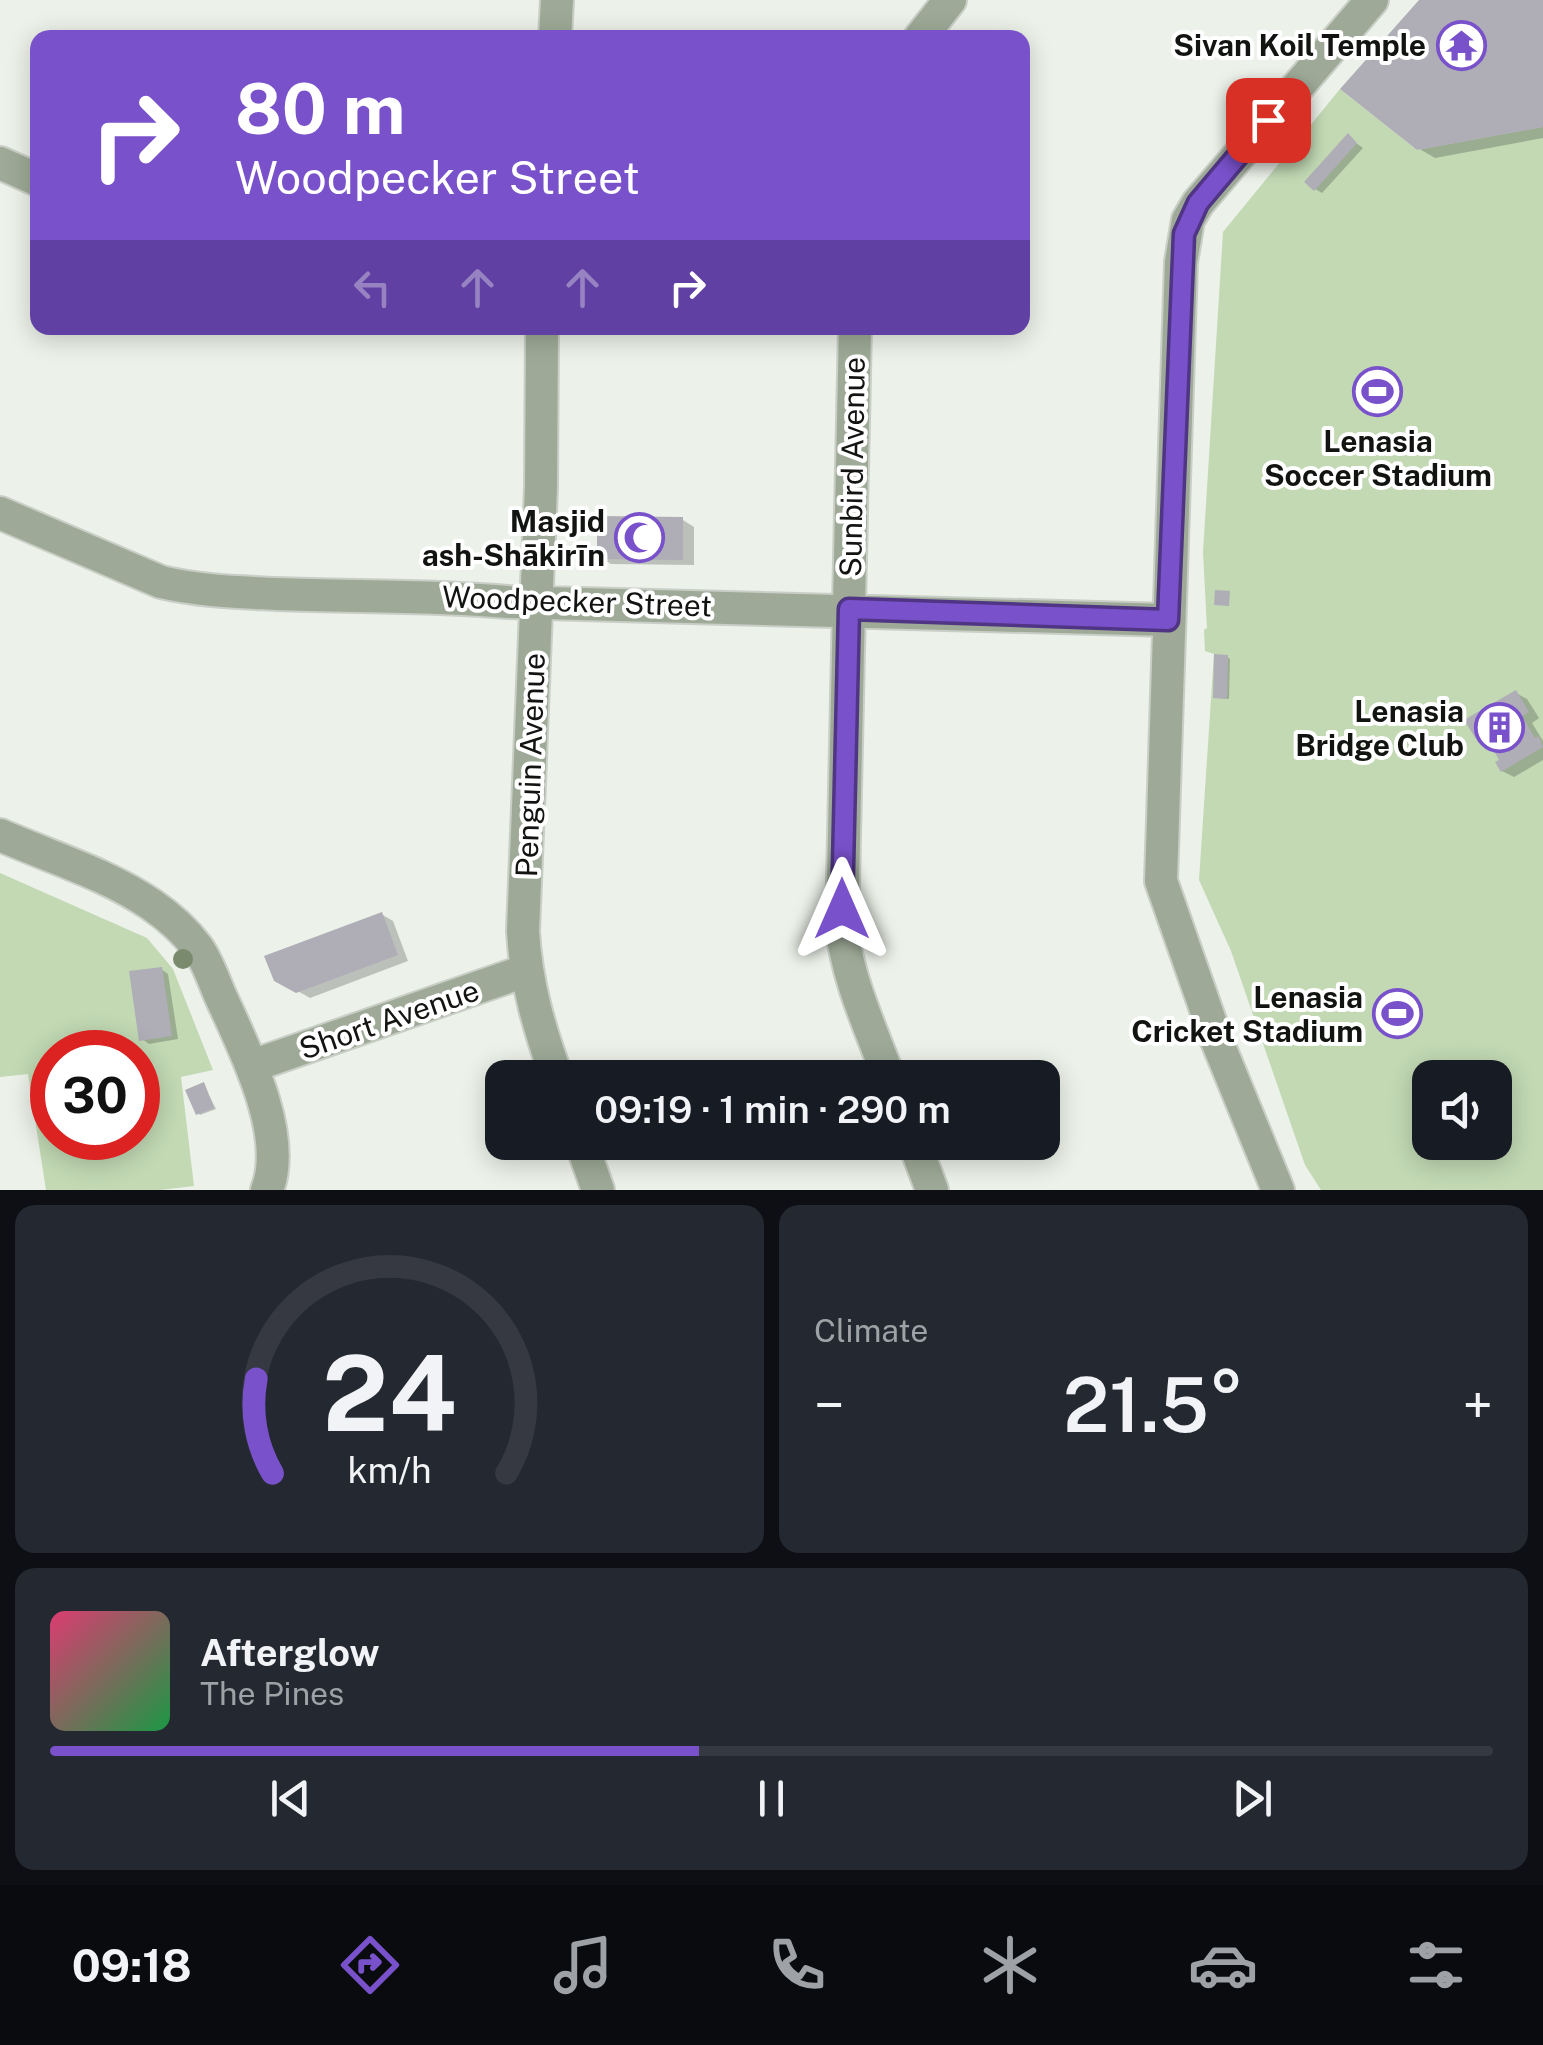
<!DOCTYPE html>
<html lang="en">
<head>
<meta charset="utf-8">
<style>
  :root { --surface:#171b24; --page:#242831; --text:#f1f3f6; --muted:#9ea1a6; --line:#363941; --accent:#7951cb }
  body { margin:0; font-family:"Public Sans",sans-serif; background:var(--page); color:var(--text); height:100vh; display:flex; flex-direction:column; font-size:38px; white-space:nowrap }
  * { box-sizing:border-box; margin:0 }
  p { font-size:32px; color:var(--muted) }
  .icon { flex:none; width:55px; height:55px; fill:none; stroke:currentColor; stroke-width:2; stroke-linecap:round; stroke-linejoin:round }
  .map { position:relative; height:1190px; overflow:hidden }
  .sheet { display:flex; flex-direction:column; gap:15px; padding:15px; background:#0d0f14; flex:1 }
  .sheet>* { flex:none }
  .banner { position:absolute; left:30px; top:30px; width:1000px; height:305px; border-radius:20px; box-shadow:0 5px 25px #0003; background:#7951cb; color:#fff; overflow:hidden }
  .buttons { position:absolute; left:1412px; top:1060px; display:grid; gap:20px }
  .buttons a { display:grid; place-items:center; width:100px; height:100px; border-radius:20px; background:var(--surface); box-shadow:0 5px 25px #0003; font-size:50px }
  .speed { position:absolute; left:30px; top:1030px; display:flex; gap:20px; font-size:50px; font-weight:700; text-align:center }
  .speed>* { display:grid; place-content:center; width:130px; height:130px; border-radius:50%; background:var(--surface); box-shadow:0 5px 25px #0003; line-height:1 }
  .speed .limit { border:15px solid #d22; background:#fff; color:#111 }
  .pin { position:absolute; display:grid; place-items:center; width:85px; height:85px; color:#fff; margin:-42px; border-radius:20px; box-shadow:0 5px 15px #0006 }
  .me { position:absolute; width:110px; margin:-55px; rotate:0deg; stroke-linejoin:round; filter:drop-shadow(0 0 8px #0008) }
  .turn { display:flex; align-items:center; gap:35px; height:210px; padding:0 40px; font-size:45px }
  .turn .icon { width:130px; height:130px; stroke-width:2.5 }
  .turn b { display:block; font-size:70px; line-height:85px }
  .lanes { display:flex; align-items:center; height:95px; padding:0 40px; background:#0003; justify-content:center; gap:50px; direction:ltr }
  .lanes .off { opacity:.35 }
  .big { font-size:75px; font-weight:600; line-height:1.1 }
  .sheet .tile { flex:1; display:flex; flex-direction:column; justify-content:center; gap:15px; min-width:0; padding:0 35px; border-radius:20px; background:var(--page) }
  .sheet .dial { align-items:center; gap:0 }
  .dial svg { height:260px; overflow:visible; fill:none; stroke:var(--line); stroke-width:7; stroke-linecap:round; text-anchor:middle }
  .dial text { fill:var(--text); stroke:none }
  .song { display:flex; align-items:center; gap:30px }
  .cover { width:120px; height:120px; border-radius:15px; background:linear-gradient(135deg,hsl(340 70% 55%),hsl(140 70% 35%)) }
  .played { height:10px; border-radius:5px; background:linear-gradient(90deg,var(--accent) 45%,var(--line) 45%) }
  .keys { display:flex; justify-content:space-around; direction:ltr }
  .heat { display:flex; justify-content:space-between; align-items:center; font-size:55px; direction:ltr }
  .sheet .tiles { flex:1; display:grid; gap:15px; grid-template-columns:1fr 1fr }
  .tile:last-child { grid-column:span 2 }
  .trip { position:absolute; left:485px; top:1060px; width:575px; height:100px; border-radius:20px; background:var(--surface); box-shadow:0 5px 25px #0003; font-weight:600; line-height:100px; text-align:center }
  .menu { display:flex; height:160px; justify-content:space-around; align-items:center; background:#090b0e; color:var(--muted) }
  .menu .icon { width:70px; height:70px }
  .menu .selected { color:var(--accent) }
  .menu b { font-size:45px; color:var(--text) }
  .map>svg:first-child { display:block }
</style>
</head>
<body>
<div class="map">
<svg width="1543" height="1190" viewBox="0 0 1543 1190">
  <rect width="100%" height="100%" fill="#ecf1e9"/>
  <!-- green -->
  <path fill="#c2d9b4" fill-rule="evenodd" d="M1340,89l77,61 126,-23v1063h-222l-16,-25 -74,-214 -32,-71 15,-226 -9,-3 -1,-21 3,-2 -4,-76 20,-320zM1430,1078h65v64h-65z
    M0,873l147,65 26,31 40,101 -32,7 13,109 -34,4h-114l-18,-116 -28,3zM52,1052h86v86h-86z"/>
  <!-- shadow -->
  <path fill="#0003" d="M1422,0h121v138l-108,20 -17,-10z
    M1348,137l15,11 -41,45 -7,-4z
    M683,520l11,7v38l-83,-1 -12,-7z
    M1227,657l3,2 -1,40 -11,-1 -2,-1z
    M1516,693l11,6 12,19 -7,5 11,18v19l-29,17 -12,-6 1,-10 -9,-16 -3,2 -12,-7z
    M381,914l12,7 15,40 -98,37 -34,-19z
    M161,969l7,5 10,65 -29,5 -7,-5z
    M204,1085l12,24 -16,6 -2,-2z"/>
  <!-- building -->
  <path fill="#afadb6" d="M1419,0h124v127l-126,23 -77,-61z
    M1348,133l9,10 -43,48 -10,-9z
    M597,516l86,1v43l-86,-1z
    M1215,590l15,1 -1,15 -15,-1z
    M1214,654l14,1 -1,44 -14,-1z
    M1516,690l13,22 -7,4 13,22 4,-2 4,11 -42,25 -6,-10 4,-2 -13,-23 -8,5 -14,-22z
    M382,912l16,43 -102,38 -22,-12 -10,-25z
    M162,967l10,69 -33,5 -10,-70z
    M204,1082l10,26 -18,7 -11,-25z"/>
  <g fill="none" stroke-linecap="round" stroke-linejoin="round">
    <defs>
      <path id="minor" d="M555,38l2,-38
        M920,38l30,-38
        M0,163l38,17
        M542,328l-1,159 -18,444c3,53 16,97 34,147
        M855,328l-13,601c6,52 29,100 47,149
        M0,513l161,69c38,9 76,10 115,12 77,3 154,1 232,8l661,18
        M0,835c50,22 107,39 152,70 16,11 33,26 45,42 10,13 16,32 23,48 23,51 69,139 47,195
        M252,1066l273,-95
        M581,1142l17,48
        M914,1142l18,48
        M1278,1190l-61,-149 -56,-160 20,-619 7,-42 10,-17 174,-203"/>
    </defs>
    <!-- minor casing -->
    <use href="#minor" stroke="#c9cec6" stroke-width="36"/>
    <!-- minor -->
    <use href="#minor" stroke="#9eaa97" stroke-width="32"/>
  </g>
  <!-- trees -->
  <circle fill="#7a8a6c" cx="183" cy="959" r="10"/>
  <g fill="none" stroke-linecap="round" stroke-linejoin="round">
    <defs>
      <path id="route" d="M842,909l7,-300 319,11 16,-386 14,-31 70,-83"/>
    </defs>
    <!-- route casing -->
    <use href="#route" stroke="#4f3584" stroke-width="25"/>
    <!-- route -->
    <use href="#route" stroke="#7951cb" stroke-width="18"/>
  </g>
  <!-- icons -->
  <defs>
    <symbol id="temple-ring" viewBox="-11 -11 22 22"><circle r="9.5" fill="#fff" stroke="#7951cb" stroke-width="1.5"/><path d="M0-6L5-2H3V0L6.5 2.5H4V6H1.5V3h-3V6H-4V2.5H-6.5L-3 0V-2H-5Z" fill="#7951cb"/></symbol>
    <symbol id="stadium-ring" viewBox="-11 -11 22 22"><circle r="9.5" fill="#fff" stroke="#7951cb" stroke-width="1.5"/><path d="M0-5a6.5 5 0 1 0 0 10a6.5 5 0 1 0 0-10ZM-3.5-1.8h7v3.6h-7Z" fill="#7951cb"/></symbol>
    <symbol id="mosque-ring" viewBox="-11 -11 22 22"><circle r="9.5" fill="#fff" stroke="#7951cb" stroke-width="1.5"/><path d="M3.5-4.9A6 6 0 1 0 3.5 4.9A5 5 0 1 1 3.5-4.9Z" fill="#7951cb"/></symbol>
    <symbol id="building-ring" viewBox="-11 -11 22 22"><circle r="9.5" fill="#fff" stroke="#7951cb" stroke-width="1.5"/><path d="M-4-6H4V6H1V3H-1V6H-4ZM-2.5-4.3h1.7v1.8h-1.7ZM.8-4.3h1.7v1.8H.8ZM-2.5-1h1.7V.8h-1.7ZM.8-1h1.7V.8H.8Z" fill="#7951cb"/></symbol>
  </defs>
  <g fill-rule="evenodd">
    <use href="#temple-ring" x="1434" y="18" width="55" height="55"/>
    <use href="#stadium-ring" x="1350" y="364" width="55" height="55"/>
    <use href="#mosque-ring" x="612" y="510" width="55" height="55"/>
    <use href="#building-ring" x="1472" y="700" width="55" height="55"/>
    <use href="#stadium-ring" x="1370" y="986" width="55" height="55"/>
  </g>
  <g text-anchor="middle" dominant-baseline="central" stroke-width="8" stroke-linejoin="round" paint-order="stroke">
    <!-- poi labels -->
    <g font-size="30" font-weight="bold" fill="#121411" stroke="#fff" text-anchor="end">
      <text x="1426" y="45">Sivan Koil Temple</text>
      <text x="1378" y="441" text-anchor="middle">Lenasia<tspan x="1378" dy="34">Soccer Stadium</tspan></text>
      <text x="605" y="521">Masjid<tspan x="605" dy="34">ash-Shākirīn</tspan></text>
      <text x="1464" y="711">Lenasia<tspan x="1464" dy="34">Bridge Club</tspan></text>
      <text x="1363" y="997">Lenasia<tspan x="1363" dy="34">Cricket Stadium</tspan></text>
    </g>
    <!-- street labels -->
    <g font-size="30" fill="#121411" stroke="#fff">
      <text transform="translate(852 467) rotate(-89)">Sunbird Avenue</text>
      <text transform="translate(577 601) rotate(2)">Woodpecker Street</text>
      <text transform="translate(530 765) rotate(-88)">Penguin Avenue</text>
      <text transform="translate(389 1019) rotate(-19)">Short Avenue</text>
    </g>
  </g>
</svg>
<div class="buttons">
<a><svg class="icon" aria-label="sound" viewBox="0 0 24 24"><path d="M4 9h4l5-4v14l-5-4H4zM17 9q2 3 0 6"/></svg></a>
</div>
<div class="speed"><div class="limit">30</div></div>
<div class="pin" style="left:1268px;top:120px;background:#d93025"><svg class="icon" aria-label="arrive" viewBox="0 0 24 24"><path d="M6 21V4h12l-3 4 3 4H6"/></svg></div>
<svg class="me" style="left:842px;top:909px" viewBox="-20 -20 40 40"><path d="M0-17L14 15 0 8-14 15z" fill="#7951cb" stroke="#fff" stroke-width="4"/></svg>
<div class="trip">09:19 · 1 min · 290 m</div>
<div class="banner">
<div class="turn"><svg class="icon" aria-label="right" viewBox="0 0 24 24"><path d="M7 20v-9h11M14 6l5 5-5 5"/></svg><div><b>80 m</b>Woodpecker Street</div></div>
<div class="lanes"><svg class="icon off" aria-label="left" viewBox="0 0 24 24"><path d="M17 20v-9H6M10 6l-5 5 5 5"/></svg><svg class="icon off" aria-label="ahead" viewBox="0 0 24 24"><path d="M12 20V5M6 11l6-6 6 6"/></svg><svg class="icon off" aria-label="ahead" viewBox="0 0 24 24"><path d="M12 20V5M6 11l6-6 6 6"/></svg><svg class="icon" aria-label="right" viewBox="0 0 24 24"><path d="M7 20v-9h11M14 6l5 5-5 5"/></svg></div>
</div>
</div>
<section class="sheet">
<div class="tiles">
<div class="tile dial"><svg viewBox="0 0 100 80">
<path d="M14 69A42 42 0 1 1 86 69"/>
<path d="M14 69A42 42 0 0 1 9 40" stroke="#7951cb"/>
<text x="50" y="56" font-size="32" font-weight="700">24</text>
<text x="50" y="72" font-size="11">km/h</text>
</svg></div>
<div class="tile"><p>Climate</p>
<div class="heat"><a>−</a><b class="big">21.5°</b><a>+</a></div>
</div>
<div class="tile">
<div class="song"><i class="cover"></i><div><b>Afterglow</b><p>The Pines</p></div></div>
<div class="played"></div>
<div class="keys"><svg class="icon" aria-label="previous" viewBox="0 0 24 24"><path d="M18 5L8 12l10 7zM5 5v14"/></svg><svg class="icon" aria-label="pause" viewBox="0 0 24 24"><path d="M8 5v14M16 5v14"/></svg><svg class="icon" aria-label="next" viewBox="0 0 24 24"><path d="M6 5l10 7-10 7zM19 5v14"/></svg></div>
</div>
</div>
</section>
<nav class="menu">
<b>09:18</b>
<svg class="icon selected" aria-label="directions" viewBox="0 0 24 24"><path d="M12 3l9 9-9 9-9-9zM9 14v-3h6M13 9l2 2-2 2"/></svg>
<svg class="icon" aria-label="music" viewBox="0 0 24 24"><path d="M9 18V5l10-2v13"/><circle cx="6" cy="18" r="3"/><circle cx="16" cy="16" r="3"/></svg>
<svg class="icon" aria-label="phone" viewBox="0 0 24 24"><path d="M5 4h4l2 5-3 2q2 4 5 5l2-3 5 2v4C11 20 4 13 5 4z"/></svg>
<svg class="icon" aria-label="climate" viewBox="0 0 24 24"><path d="M12 3v18M4 7l16 10M4 17L20 7"/></svg>
<svg class="icon" aria-label="car" viewBox="0 0 24 24"><path d="M5 17H2v-5l4-1 3-4h7l3 4 3 1v5h-3M9 17h6M6 11h13"/><circle cx="7" cy="17" r="2"/><circle cx="17" cy="17" r="2"/></svg>
<svg class="icon" aria-label="filters" viewBox="0 0 24 24"><path d="M4 7h16M4 17h16"/><circle cx="9" cy="7" r="2"/><circle cx="15" cy="17" r="2"/></svg>
</nav>
</body>
</html>
